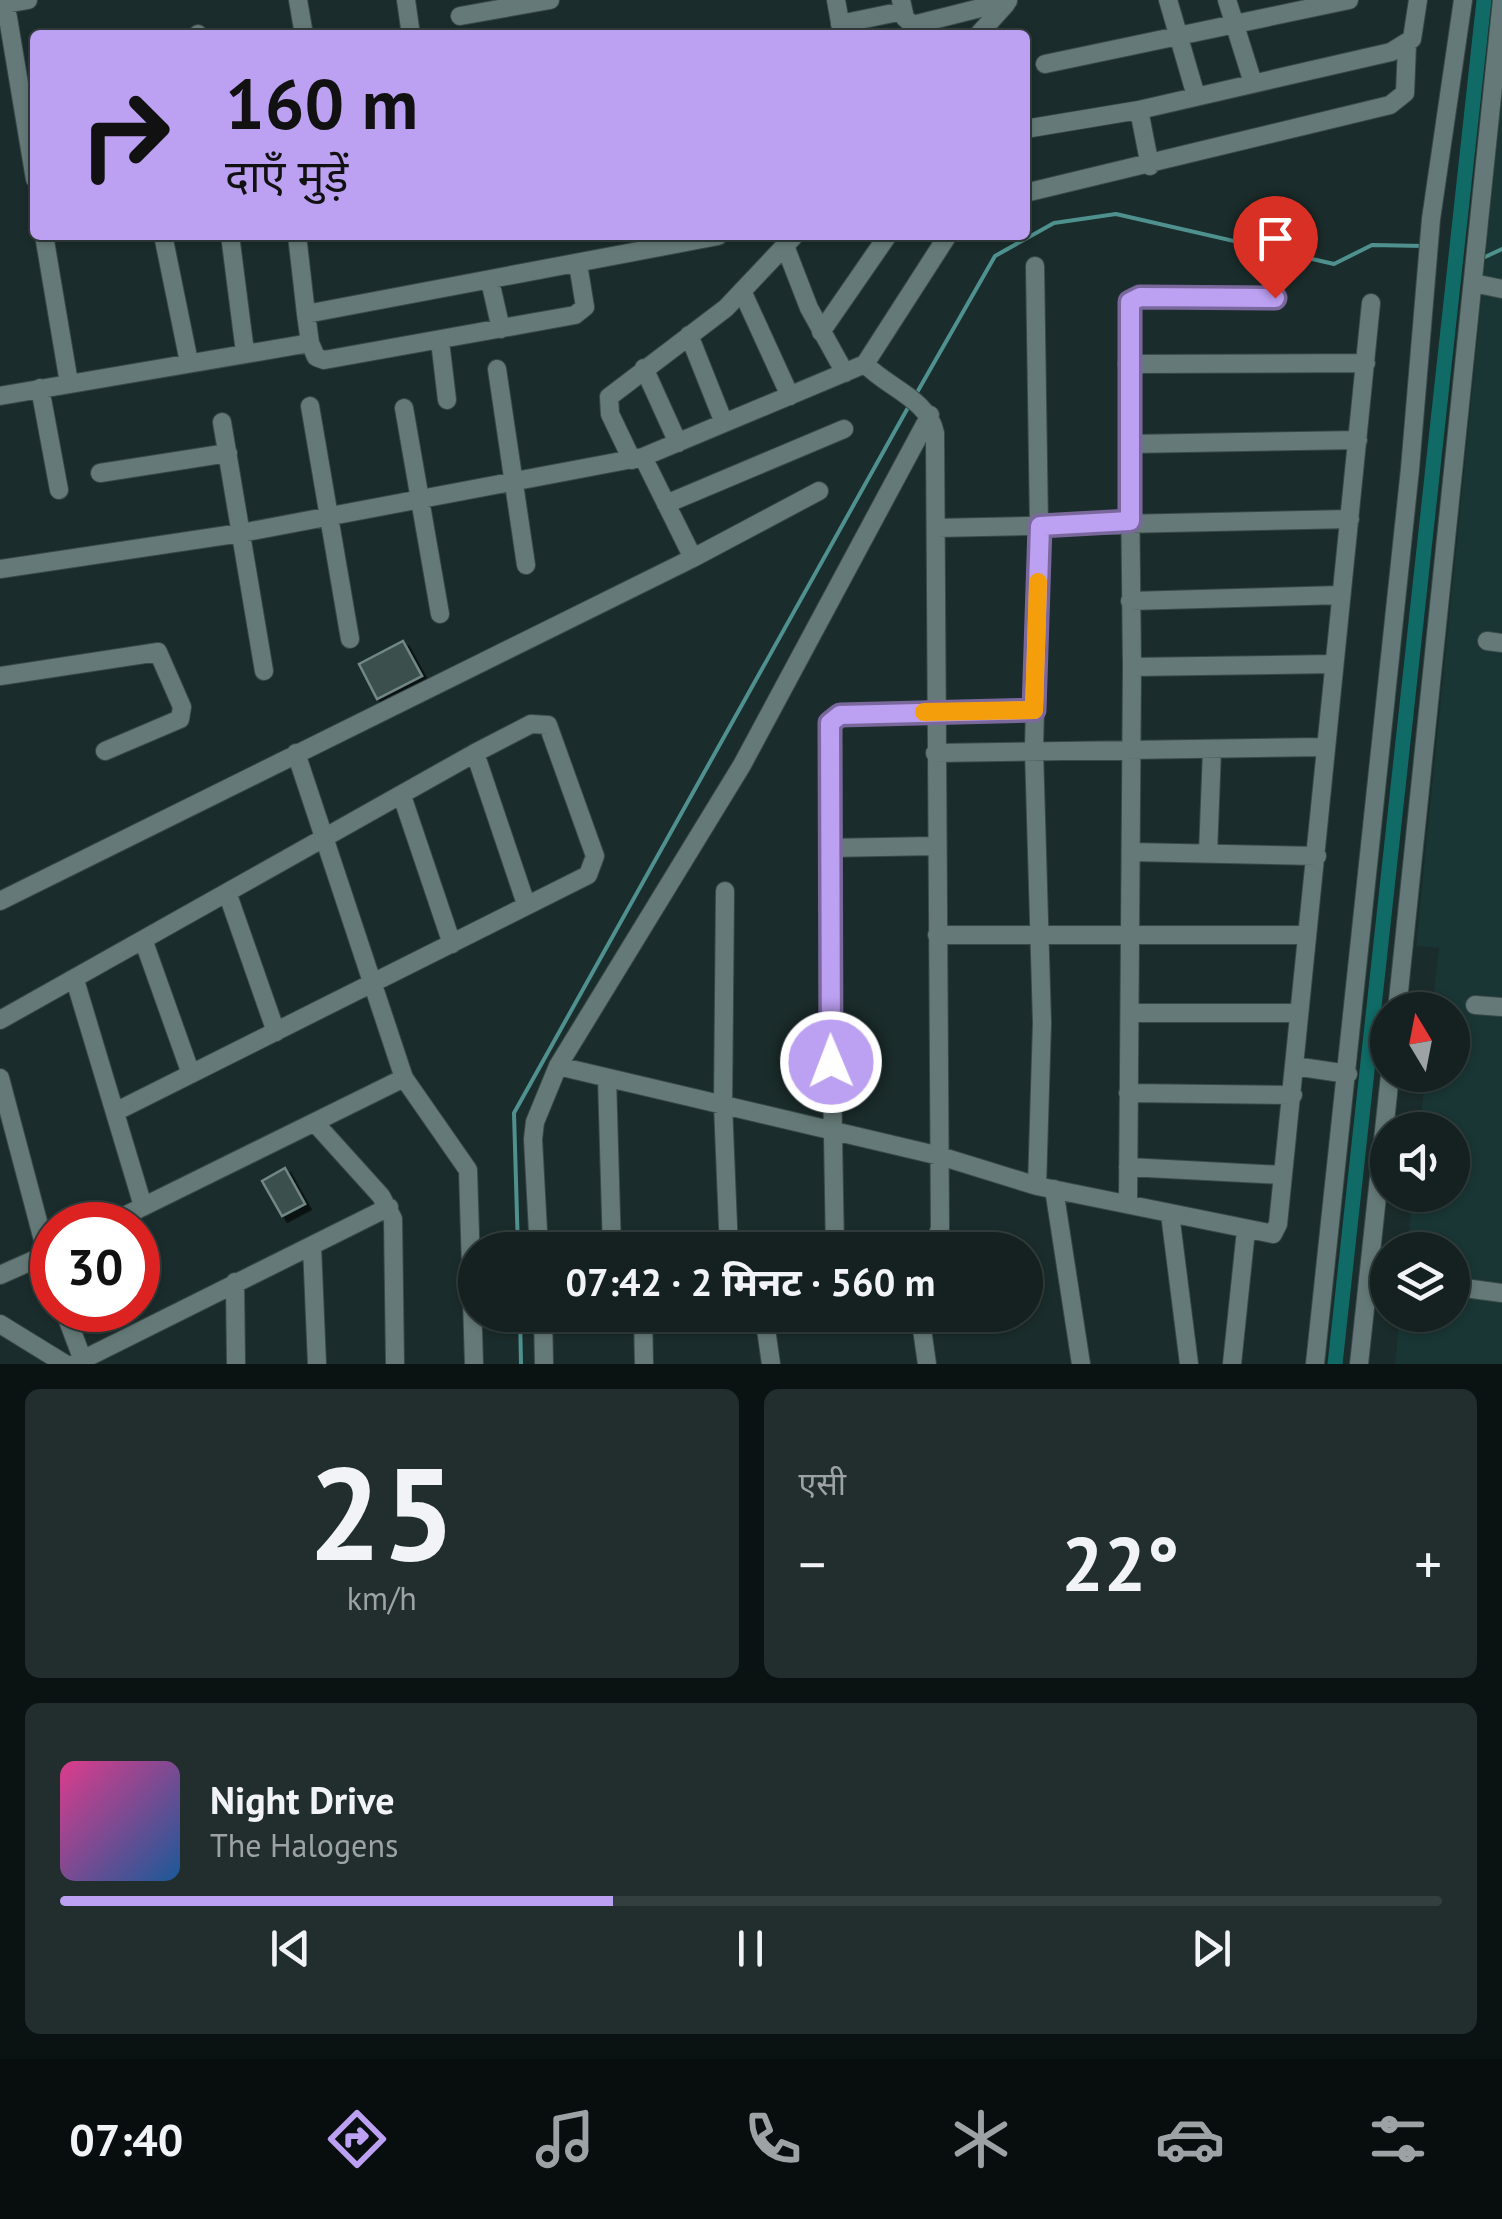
<!DOCTYPE html>
<html lang="hi">
<head>
<meta charset="utf-8">
<style>
  :root { --surface:#142120; --page:#212e2d; --text:#f1f3f6; --muted:#9da3a5; --line:#333e3e; --accent:#bca0f2 }
  body { margin:0; font-family:"PT Sans","Noto Sans Devanagari",sans-serif; background:var(--page); color:var(--text); height:100vh; display:flex; flex-direction:column; font-size:38px; white-space:nowrap }
  * { box-sizing:border-box; margin:0 }
  p { font-size:32px; color:var(--muted) }
  .icon { flex:none; width:55px; height:55px; fill:none; stroke:currentColor; stroke-width:2; stroke-linecap:round; stroke-linejoin:round }
  .map { position:relative; height:1364px; overflow:hidden }
  .sheet { display:flex; flex-direction:column; gap:25px; padding:25px; background:#0b1212; flex:1 }
  .sheet>* { flex:none }
  .guide { position:absolute; left:30px; top:30px; width:1000px; height:210px; border-radius:10px; box-shadow:0 2px 8px #0004,0 0 0 2px var(--line); background:#bca0f2; color:#111; overflow:hidden }
  .needle { width:65px; rotate:350deg }
  .fabs { position:absolute; left:1370px; top:992px; display:grid; gap:20px }
  .fabs a { display:grid; place-items:center; width:100px; height:100px; border-radius:50%; background:var(--surface); box-shadow:0 2px 8px #0004,0 0 0 2px var(--line); font-size:50px }
  .speed { position:absolute; left:30px; top:1202px; display:flex; gap:20px; font-size:50px; font-weight:700; text-align:center }
  .speed>* { display:grid; place-content:center; width:130px; height:130px; border-radius:50%; background:var(--surface); box-shadow:0 2px 8px #0004,0 0 0 2px var(--line); line-height:1 }
  .speed .limit { border:15px solid #d22; background:#fff; color:#111 }
  .pin { position:absolute; display:grid; place-items:center; width:85px; height:85px; color:#fff; margin:-102px -42px; border-radius:50% 50% 50% 0; rotate:-45deg; box-shadow:0 0 10px #0007 }
  .pin .icon { rotate:45deg }
  .me { position:absolute; width:110px; margin:-55px; rotate:359deg; stroke-linejoin:round; filter:drop-shadow(0 0 8px #0008) }
  .turn { display:flex; align-items:center; gap:35px; height:210px; padding:0 30px; font-size:45px }
  .turn .icon { width:130px; height:130px; stroke-width:2.5 }
  .turn b { display:block; font-size:70px; line-height:85px }
  .big { font-size:75px; font-weight:700; line-height:1.1 }
  .sheet .card { flex:1; display:flex; flex-direction:column; justify-content:center; gap:15px; min-width:0; padding:0 35px; border-radius:15px; background:var(--page) }
  .sheet .dial { align-items:center; gap:0 }
  .dial b { font-size:130px; line-height:1 }
  .song { display:flex; align-items:center; gap:30px }
  .cover { width:120px; height:120px; border-radius:15px; background:linear-gradient(135deg,hsl(330 70% 55%),hsl(210 70% 35%)) }
  .played { height:10px; border-radius:5px; background:linear-gradient(90deg,var(--accent) 40%,var(--line) 40%) }
  .keys { display:flex; justify-content:space-around; direction:ltr }
  .heat { display:flex; justify-content:space-between; align-items:center; font-size:55px; direction:ltr }
  .sheet .tiles { flex:1; display:grid; gap:25px; grid-template-columns:1fr 1fr }
  .card:last-child { grid-column:span 2 }
  .trip { position:absolute; left:458px; top:1232px; width:585px; height:100px; border-radius:50px; background:var(--surface); box-shadow:0 2px 8px #0004,0 0 0 2px var(--line); font-weight:700; line-height:100px; text-align:center }
  .tabs { display:flex; height:160px; justify-content:space-around; align-items:center; background:#080d0d; color:var(--muted) }
  .tabs .icon { width:70px; height:70px }
  .tabs .current { color:var(--accent) }
  .tabs b { font-size:45px; color:var(--text) }
  .map>svg:first-child { display:block }
</style>
</head>
<body>
<div class="map">
<svg width="1502" height="1364" viewBox="0 0 1502 1364">
  <defs>
    <filter id="shadow"><feDropShadow dx="5.5" dy="5.5" stdDeviation="0" flood-color="#0009"/></filter>
  </defs>
  <rect width="100%" height="100%" fill="#1a2c2b"/>
  <!-- built -->
  <path fill="#193634" d="M1502,96v1268h-107l5,-49h52v-65h-45l6,-55h39v-65h-32l5,-55h27v-65h-20l7,-62 -23,-2z"/>
  <g fill="none" stroke-linecap="round" stroke-linejoin="round">
    <!-- stream -->
    <path stroke="#4f918e" stroke-width="4" d="M1485,257l17,-8
      M915,396l80,-140 59,-33 62,-9 218,50 38,-19 52,1
      M518,1250l-4,-137 396,-709
      M520,1315l1,49"/>
    <!-- canal -->
    <path stroke="#106a65" stroke-width="15" d="M1335,1364l149,-1364"/>
  </g>
  <!-- building -->
  <path fill="#3b4f4d" stroke="#728886" stroke-width="2.5" filter="url(#shadow)" d="M403,641l19,35 -45,23 -18,-35z
    M285,1168l20,36 -23,12 -20,-35z"/>
  <g fill="none" stroke-linecap="round" stroke-linejoin="round">
    <defs>
      <path id="minor" d="M5,0l30,179
        M298,0l6,35
        M406,0l5,35
        M836,0l6,34
        M901,0l4,18 8,7 95,-24
        M1168,0l28,96
        M1227,0l26,83
        M0,5l28,-5
        M460,16l90,-16
        M840,24l63,-13
        M198,34v1
        M978,35l28,-31
        M1045,64l304,-64
        M1139,110l11,56
        M1025,129l114,-19 252,-58 21,-13 6,-39
        M1025,193l365,-88 15,-12 2,-48
        M44,235l25,148
        M163,235l26,127
        M230,235l15,117
        M297,235l9,79
        M785,246l24,62 36,65
        M1035,266l4,260 -5,224 8,273 -5,163
        M490,281l11,48
        M1473,283l29,6
        M742,291l48,105
        M821,332l67,-97
        M689,335l35,88
        M440,341l7,59
        M310,343l6,14 8,3 251,-45 10,-8 -7,-43
        M865,364c23,24 63,35 70,69l5,795 -7,22
        M1127,364l239,-1
        M644,368l34,75
        M497,369l29,196
        M40,388l19,102
        M0,396l310,-53 -4,-29 412,-78
        M310,406l40,233
        M404,408l36,206
        M222,422l42,249
        M1130,444l228,-4
        M632,460l-22,-46 -1,-17 117,-89 69,-73
        M100,473l128,-20
        M666,504l178,-75
        M936,528l414,-9
        M693,558l126,-67
        M0,569l241,-36 402,-76 222,-93 83,-129
        M1130,601l211,-6
        M1487,641l15,2
        M1132,667l202,-3
        M0,676l158,-24 24,55 -2,12 -75,32
        M296,753l108,325 64,92 6,194
        M475,753l51,151
        M935,753l388,-6
        M402,796l50,148
        M828,848l107,-2
        M1131,852l186,4
        M1208,854l4,-104
        M725,891l-2,214 6,145
        M228,895l48,137
        M0,901l693,-343 -50,-101
        M937,935h370
        M144,942l47,132
        M75,980l68,226
        M1475,1005l27,2
        M1397,1010l105,-1010
        M1132,1013h165
        M0,1020l475,-267 56,-29 17,1 47,131 -7,19 -473,237
        M558,1066l382,90 97,30 236,48 5,-10 93,-921
        M1294,1066l54,8
        M0,1078l52,196
        M607,1078l5,172
        M1128,1093l165,2
        M316,1124l65,72 12,23 2,145
        M1128,1167l155,8
        M1054,1189l27,175
        M1128,1204l4,-537 -4,-359 12,-11 135,1
        M1170,1214l19,150
        M106,1225l298,-147
        M312,1246l5,118
        M539,1250l-6,-111 2,-17 23,-56 184,-301 188,-350
        M835,1250l-7,-402 3,-125 9,-8 193,-6
        M0,1275l52,-23
        M235,1282l1,82
        M1457,1287l45,6
        M64,1310l18,48
        M543,1315l1,49
        M643,1315l1,49
        M764,1315l7,49
        M920,1315l7,49
        M0,1324l65,40
        M74,1364l315,-157
        M1232,1364l14,-134
        M1315,1364l95,-895 21,-250 32,-219
        M1359,1364l31,-289"/>
    </defs>
    <!-- minor casing -->
    <use href="#minor" stroke="#394948" stroke-width="20"/>
    <!-- minor -->
    <use href="#minor" stroke="#657a78" stroke-width="18"/>
  </g>
  <g fill="none" stroke-linecap="round" stroke-linejoin="round">
    <defs>
      <path id="route" d="M831,1062l-1,-339 10,-8 194,-5 6,-184 90,-5v-219l10,-5 135,1"/>
    </defs>
    <!-- route casing -->
    <use href="#route" stroke="#7a689d" stroke-width="25"/>
    <!-- route -->
    <use href="#route" stroke="#bca0f2" stroke-width="18"/>
    <!-- slow -->
    <path stroke="#f59e0b" stroke-width="18" d="M924,712l110,-2 4,-128"/>
  </g>
</svg>
<div class="fabs">
<a><svg class="needle" viewBox="-14 -14 28 28"><path d="M0-13l5 13h-10z" fill="#e53935"/><path d="M0 13l5-13h-10z" fill="#9da3a5"/></svg></a>
<a><svg class="icon" aria-label="sound" viewBox="0 0 24 24"><path d="M4 9h4l5-4v14l-5-4H4zM17 9q2 3 0 6"/></svg></a>
<a><svg class="icon" aria-label="layers" viewBox="0 0 24 24"><path d="M12 4l9 5-9 5-9-5zM3 14l9 5 9-5"/></svg></a>
</div>
<div class="speed"><div class="limit">30</div></div>
<div class="pin" style="left:1275px;top:298px;background:#d93025"><svg class="icon" aria-label="arrive" viewBox="0 0 24 24"><path d="M6 21V4h12l-3 4 3 4H6"/></svg></div>
<svg class="me" style="left:831px;top:1062px" viewBox="-20 -20 40 40"><circle r="17" fill="#bca0f2" stroke="#fff" stroke-width="3"/><path d="M0-11L8 9 0 5-8 9z" fill="#fff"/></svg>
<div class="trip">07:42 · 2 मिनट · 560 m</div>
<div class="guide">
<div class="turn"><svg class="icon" aria-label="right" viewBox="0 0 24 24"><path d="M7 20v-9h11M14 6l5 5-5 5"/></svg><div><b>160 m</b>दाएँ मुड़ें</div></div>
</div>
</div>
<section class="sheet">
<div class="tiles">
<div class="card dial"><b>25</b><p>km/h</p></div>
<div class="card"><p>एसी</p>
<div class="heat"><a>−</a><b class="big">22°</b><a>+</a></div>
</div>
<div class="card">
<div class="song"><i class="cover"></i><div><b>Night Drive</b><p>The Halogens</p></div></div>
<div class="played"></div>
<div class="keys"><svg class="icon" aria-label="previous" viewBox="0 0 24 24"><path d="M18 5L8 12l10 7zM5 5v14"/></svg><svg class="icon" aria-label="pause" viewBox="0 0 24 24"><path d="M8 5v14M16 5v14"/></svg><svg class="icon" aria-label="next" viewBox="0 0 24 24"><path d="M6 5l10 7-10 7zM19 5v14"/></svg></div>
</div>
</div>
</section>
<nav class="tabs">
<b>07:40</b>
<svg class="icon current" aria-label="directions" viewBox="0 0 24 24"><path d="M12 3l9 9-9 9-9-9zM9 14v-3h6M13 9l2 2-2 2"/></svg>
<svg class="icon" aria-label="music" viewBox="0 0 24 24"><path d="M9 18V5l10-2v13"/><circle cx="6" cy="18" r="3"/><circle cx="16" cy="16" r="3"/></svg>
<svg class="icon" aria-label="phone" viewBox="0 0 24 24"><path d="M5 4h4l2 5-3 2q2 4 5 5l2-3 5 2v4C11 20 4 13 5 4z"/></svg>
<svg class="icon" aria-label="climate" viewBox="0 0 24 24"><path d="M12 3v18M4 7l16 10M4 17L20 7"/></svg>
<svg class="icon" aria-label="car" viewBox="0 0 24 24"><path d="M5 17H2v-5l4-1 3-4h7l3 4 3 1v5h-3M9 17h6M6 11h13"/><circle cx="7" cy="17" r="2"/><circle cx="17" cy="17" r="2"/></svg>
<svg class="icon" aria-label="filters" viewBox="0 0 24 24"><path d="M4 7h16M4 17h16"/><circle cx="9" cy="7" r="2"/><circle cx="15" cy="17" r="2"/></svg>
</nav>
</body>
</html>
